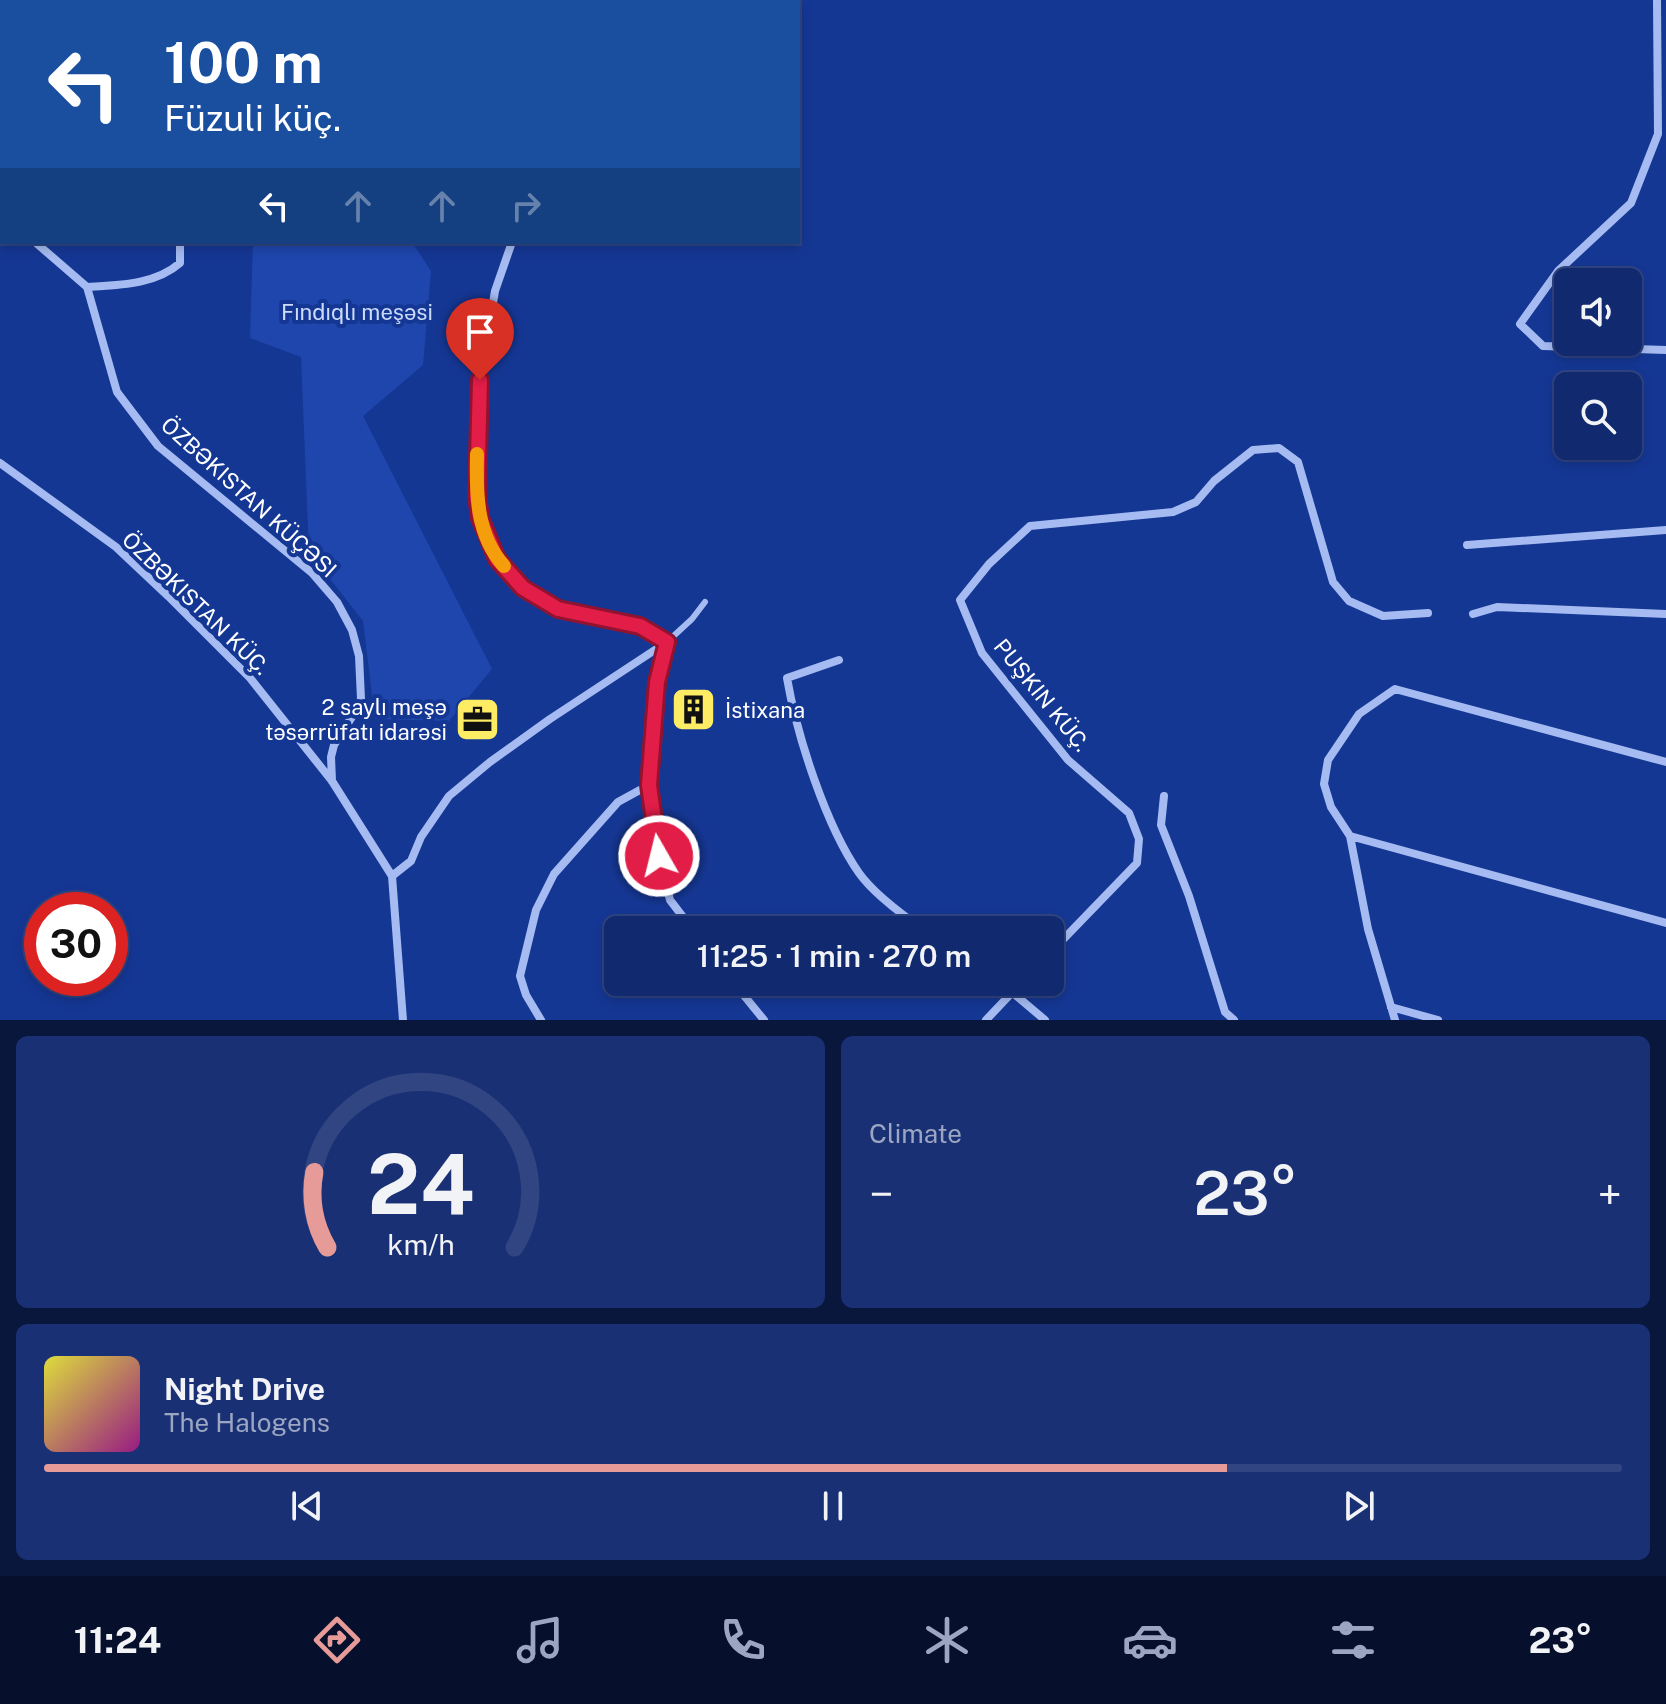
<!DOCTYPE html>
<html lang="en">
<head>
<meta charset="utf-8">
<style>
  :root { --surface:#10296f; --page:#193174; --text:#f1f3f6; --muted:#9ca6c3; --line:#304582; --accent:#e69b98 }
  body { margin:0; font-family:"Public Sans",sans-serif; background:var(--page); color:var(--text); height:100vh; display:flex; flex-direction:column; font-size:30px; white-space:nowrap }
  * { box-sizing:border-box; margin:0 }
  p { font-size:26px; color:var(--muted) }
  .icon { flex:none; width:44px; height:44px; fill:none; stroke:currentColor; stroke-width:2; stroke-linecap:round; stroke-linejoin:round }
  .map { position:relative; height:1020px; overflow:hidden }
  .panel { display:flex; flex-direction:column; gap:16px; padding:16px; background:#09173d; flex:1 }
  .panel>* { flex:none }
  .guide { position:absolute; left:0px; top:0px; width:800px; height:244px; box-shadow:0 4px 12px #0003,0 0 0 2px var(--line); background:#1a4fa0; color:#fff; overflow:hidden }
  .buttons { position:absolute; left:1554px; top:268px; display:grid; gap:16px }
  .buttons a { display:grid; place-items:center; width:88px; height:88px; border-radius:12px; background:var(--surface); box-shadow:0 4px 12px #0003,0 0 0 2px var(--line); font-size:40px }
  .speed { position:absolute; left:24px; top:892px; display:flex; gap:16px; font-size:40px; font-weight:700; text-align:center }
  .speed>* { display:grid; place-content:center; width:104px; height:104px; border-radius:50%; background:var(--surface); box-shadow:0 4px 12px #0003,0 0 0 2px var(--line); line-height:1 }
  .speed .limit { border:12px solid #d22; background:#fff; color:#111 }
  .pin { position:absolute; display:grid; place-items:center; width:68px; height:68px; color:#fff; margin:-82px -34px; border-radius:50% 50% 50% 0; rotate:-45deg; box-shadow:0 0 8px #0007 }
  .pin .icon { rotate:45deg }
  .me { position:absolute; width:88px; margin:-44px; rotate:352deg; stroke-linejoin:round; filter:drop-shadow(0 0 6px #0008) }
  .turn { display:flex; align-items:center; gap:28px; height:168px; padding:0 32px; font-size:36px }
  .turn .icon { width:104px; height:104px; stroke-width:2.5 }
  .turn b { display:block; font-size:56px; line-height:68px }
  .lanes { display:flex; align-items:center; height:76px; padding:0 32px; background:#0003; justify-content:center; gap:40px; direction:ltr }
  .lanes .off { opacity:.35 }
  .big { font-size:60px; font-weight:600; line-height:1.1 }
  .panel .tile { flex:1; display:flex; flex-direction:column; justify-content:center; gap:12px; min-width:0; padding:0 28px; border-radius:12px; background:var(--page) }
  .panel .dial { align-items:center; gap:0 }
  .dial svg { height:208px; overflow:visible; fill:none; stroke:var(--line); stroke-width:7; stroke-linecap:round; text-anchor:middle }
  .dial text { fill:var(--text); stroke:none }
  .song { display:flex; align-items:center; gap:24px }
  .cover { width:96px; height:96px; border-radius:12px; background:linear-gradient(135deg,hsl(60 70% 55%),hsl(310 70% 35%)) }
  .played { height:8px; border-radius:4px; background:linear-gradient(90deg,var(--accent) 75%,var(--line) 75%) }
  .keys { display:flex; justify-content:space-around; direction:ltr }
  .heat { display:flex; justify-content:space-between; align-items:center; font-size:44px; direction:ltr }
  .panel .tiles { flex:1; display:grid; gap:16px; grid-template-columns:1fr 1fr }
  .tile:last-child { grid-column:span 2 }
  .trip { position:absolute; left:604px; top:916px; width:460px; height:80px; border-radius:12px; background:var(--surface); box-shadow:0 4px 12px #0003,0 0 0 2px var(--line); font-weight:600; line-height:80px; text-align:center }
  .tab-bar { display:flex; height:128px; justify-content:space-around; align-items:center; background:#06102c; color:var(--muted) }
  .tab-bar .icon { width:56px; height:56px }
  .tab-bar .on { color:var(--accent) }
  .tab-bar b { font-size:36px; color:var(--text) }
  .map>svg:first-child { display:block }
</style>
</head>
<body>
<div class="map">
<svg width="1666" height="1020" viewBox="0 0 1666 1020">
  <rect width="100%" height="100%" fill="#153794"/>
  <!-- green -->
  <path fill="#1e46ad" d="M123,0h227l-227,2z
    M253,242h159l19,29 -8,94 -60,51 129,253 -43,52 -74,-2 -12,-98 -54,-69 -8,-195 -51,-19z"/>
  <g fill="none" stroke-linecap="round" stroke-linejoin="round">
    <!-- lane -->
    <path stroke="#a5bbf1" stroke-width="6" d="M667,642l25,-23 13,-17"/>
    <!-- street -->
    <path stroke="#a5bbf1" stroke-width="8" d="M64,0l7,2
      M444,0l1,2
      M1657,0l1,134 -27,69 -73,68 -38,53 23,22 123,4
      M0,218l2,1
      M35,242l52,45
      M512,242l-17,49 -15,89 -3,116 3,22 5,14 12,27 26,29 35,21 82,17 27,16
      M87,287l30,105 41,54 154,127 25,29 15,28 7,26 2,43 -4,10 -23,36 -3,12 1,24
      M87,287c31,-2 68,-2 93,-24v-21
      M0,463l116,84 52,49 82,82 82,103 60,95 11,144
      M1467,545l199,-15
      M1473,614l24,-7 169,7
      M667,642l-10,40 -8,103 10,71 11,44 23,30
      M839,660l-52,18c10,58 39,148 72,195 14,20 45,43 65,57
      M1164,796l-3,29 28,71 36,116 9,8
      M1350,836l316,87
      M392,876l19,-15 10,-24 28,-41 41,-34 60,-43 117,-77
      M1050,953l87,-90 2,-24 -10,-26 -61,-53 -86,-107 -22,-53 29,-36 41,-38 143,-14 23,-10 18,-21 39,-31 26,-2 19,14 35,120 16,19 34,15 45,-3
      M733,982l31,38
      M1000,982l45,38
      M1391,1007l47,13
      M541,1020l-15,-25 -6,-19 16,-66 18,-36 64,-72 31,-17
      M986,1020l36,-38
      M1395,1020l-27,-91 -18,-93 -19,-29 -7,-23 4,-24 31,-46 36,-25 271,73"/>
  </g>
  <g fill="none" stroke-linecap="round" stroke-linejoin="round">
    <defs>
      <path id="route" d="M480,380l-3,116 3,22 17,41 26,29 35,21 82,17 27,16 -10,40 -8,103 10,71"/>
    </defs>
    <!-- route casing -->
    <use href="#route" stroke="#92132f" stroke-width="20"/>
    <!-- route -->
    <use href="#route" stroke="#e11d48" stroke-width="14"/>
    <!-- slow -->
    <path stroke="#f59e0b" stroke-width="14" d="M477,454c-1,39 -1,81 27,112"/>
  </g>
  <!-- icons -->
  <defs>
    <symbol id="building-square" viewBox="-11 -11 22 22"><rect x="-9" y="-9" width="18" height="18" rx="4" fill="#ffec65" stroke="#153794"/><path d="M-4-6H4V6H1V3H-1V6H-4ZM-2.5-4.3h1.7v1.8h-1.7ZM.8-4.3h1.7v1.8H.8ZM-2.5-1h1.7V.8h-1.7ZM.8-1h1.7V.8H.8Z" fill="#111"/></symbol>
    <symbol id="office-square" viewBox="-11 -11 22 22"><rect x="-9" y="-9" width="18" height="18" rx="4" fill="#ffec65" stroke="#153794"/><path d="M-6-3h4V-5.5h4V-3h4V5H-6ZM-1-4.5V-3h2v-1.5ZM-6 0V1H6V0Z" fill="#111"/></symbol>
  </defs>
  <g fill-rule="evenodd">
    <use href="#building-square" x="668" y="684" width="51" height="51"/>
    <use href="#office-square" x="452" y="694" width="51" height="51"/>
  </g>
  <g text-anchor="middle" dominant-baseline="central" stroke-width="8" stroke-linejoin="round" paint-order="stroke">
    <!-- park labels -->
    <g font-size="22" fill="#ccdafc" stroke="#153794">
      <text x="357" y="312">Fındıqlı meşəsi</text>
    </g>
    <!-- street labels -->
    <g font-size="22" fill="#fff" stroke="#153794">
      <text transform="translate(249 497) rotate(42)">ÖZBƏKISTAN KÜÇƏSI</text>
      <text transform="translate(196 603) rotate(44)">ÖZBƏKISTAN KÜÇ.</text>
      <text transform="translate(1042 695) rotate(51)">PUŞKIN KÜÇ.</text>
    </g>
    <!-- poi labels -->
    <g font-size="22" fill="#fff" stroke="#153794" text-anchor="end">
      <text x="447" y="707">2 saylı meşə<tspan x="447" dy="25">təsərrüfatı idarəsi</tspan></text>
      <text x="725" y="710" text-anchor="start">İstixana</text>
    </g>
  </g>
</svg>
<div class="buttons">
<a><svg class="icon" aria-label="sound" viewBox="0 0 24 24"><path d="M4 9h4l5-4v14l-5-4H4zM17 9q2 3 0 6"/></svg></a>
<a><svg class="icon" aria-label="search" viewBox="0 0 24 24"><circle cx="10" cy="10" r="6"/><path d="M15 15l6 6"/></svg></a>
</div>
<div class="speed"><div class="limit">30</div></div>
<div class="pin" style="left:480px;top:380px;background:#d93025"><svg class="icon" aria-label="arrive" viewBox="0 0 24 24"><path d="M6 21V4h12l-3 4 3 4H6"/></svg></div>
<svg class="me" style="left:659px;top:856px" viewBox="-20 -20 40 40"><circle r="17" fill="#e11d48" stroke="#fff" stroke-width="3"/><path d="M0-11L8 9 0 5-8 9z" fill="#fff"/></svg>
<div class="trip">11:25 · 1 min · 270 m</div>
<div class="guide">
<div class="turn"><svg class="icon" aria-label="left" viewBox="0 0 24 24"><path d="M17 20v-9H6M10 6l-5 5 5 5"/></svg><div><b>100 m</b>Füzuli küç.</div></div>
<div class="lanes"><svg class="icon" aria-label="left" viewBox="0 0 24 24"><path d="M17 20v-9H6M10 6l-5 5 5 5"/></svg><svg class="icon off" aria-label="ahead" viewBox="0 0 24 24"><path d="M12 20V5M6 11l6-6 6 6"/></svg><svg class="icon off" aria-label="ahead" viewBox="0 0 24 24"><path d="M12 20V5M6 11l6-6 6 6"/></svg><svg class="icon off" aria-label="right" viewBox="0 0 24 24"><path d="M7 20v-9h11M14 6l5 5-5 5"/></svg></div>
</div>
</div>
<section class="panel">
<div class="tiles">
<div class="tile dial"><svg viewBox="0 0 100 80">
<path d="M14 69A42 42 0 1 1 86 69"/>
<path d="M14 69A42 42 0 0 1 9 40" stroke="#e69b98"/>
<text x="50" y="56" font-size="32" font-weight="700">24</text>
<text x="50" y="72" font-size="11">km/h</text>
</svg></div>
<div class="tile"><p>Climate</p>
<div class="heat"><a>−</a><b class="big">23°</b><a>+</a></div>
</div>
<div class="tile">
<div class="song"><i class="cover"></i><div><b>Night Drive</b><p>The Halogens</p></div></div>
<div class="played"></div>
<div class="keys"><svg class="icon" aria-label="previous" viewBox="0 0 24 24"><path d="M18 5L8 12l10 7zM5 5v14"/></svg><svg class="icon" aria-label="pause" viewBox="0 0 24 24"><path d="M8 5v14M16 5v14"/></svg><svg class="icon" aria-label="next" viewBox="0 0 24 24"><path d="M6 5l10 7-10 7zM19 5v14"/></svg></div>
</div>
</div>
</section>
<nav class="tab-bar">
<b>11:24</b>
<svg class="icon on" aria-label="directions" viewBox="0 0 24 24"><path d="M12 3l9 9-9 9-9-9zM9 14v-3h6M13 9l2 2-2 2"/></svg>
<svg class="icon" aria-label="music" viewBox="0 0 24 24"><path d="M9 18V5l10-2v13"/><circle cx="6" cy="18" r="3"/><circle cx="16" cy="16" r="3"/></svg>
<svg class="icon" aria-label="phone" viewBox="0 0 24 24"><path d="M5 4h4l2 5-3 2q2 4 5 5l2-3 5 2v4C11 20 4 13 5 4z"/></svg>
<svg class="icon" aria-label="climate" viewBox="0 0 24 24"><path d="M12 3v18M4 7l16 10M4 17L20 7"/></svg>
<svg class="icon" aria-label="car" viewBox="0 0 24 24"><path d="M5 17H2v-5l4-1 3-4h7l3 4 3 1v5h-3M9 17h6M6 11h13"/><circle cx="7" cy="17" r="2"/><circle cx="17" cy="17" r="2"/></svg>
<svg class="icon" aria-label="filters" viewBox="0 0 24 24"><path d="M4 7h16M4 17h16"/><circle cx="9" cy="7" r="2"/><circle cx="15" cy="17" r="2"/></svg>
<b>23°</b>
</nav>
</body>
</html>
